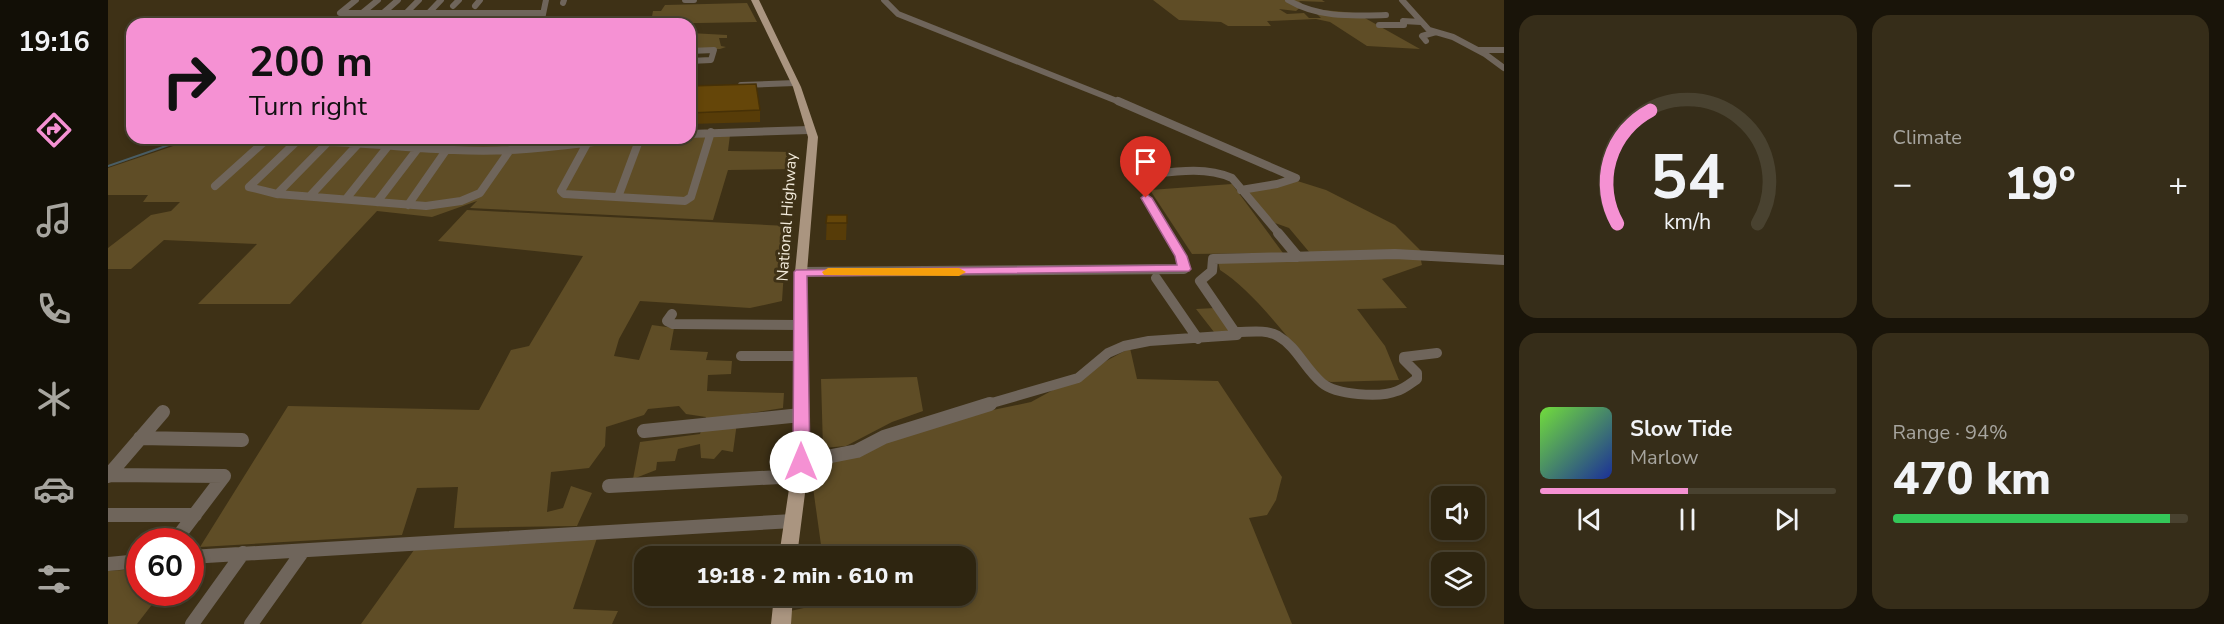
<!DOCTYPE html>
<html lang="en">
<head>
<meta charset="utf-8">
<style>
  :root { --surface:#2e2510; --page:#362d19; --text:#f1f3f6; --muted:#a7a59f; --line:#494230; --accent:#f591d3 }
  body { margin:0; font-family:"Nunito Sans",sans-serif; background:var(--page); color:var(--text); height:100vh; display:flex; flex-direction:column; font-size:22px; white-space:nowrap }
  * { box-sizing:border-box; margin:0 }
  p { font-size:20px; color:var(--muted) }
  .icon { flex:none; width:33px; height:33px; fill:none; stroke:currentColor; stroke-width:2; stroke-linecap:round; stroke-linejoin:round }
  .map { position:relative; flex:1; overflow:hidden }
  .drawer { display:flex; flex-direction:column; gap:15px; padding:15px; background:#191409; width:720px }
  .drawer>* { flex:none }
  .guide { position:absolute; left:18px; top:18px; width:570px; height:126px; border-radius:18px; box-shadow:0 3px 9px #0003,0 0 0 2px var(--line); background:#f591d3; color:#111; overflow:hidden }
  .fabs { position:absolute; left:1323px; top:486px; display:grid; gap:12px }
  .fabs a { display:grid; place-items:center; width:54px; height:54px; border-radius:12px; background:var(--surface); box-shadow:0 3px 9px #0003,0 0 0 2px var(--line); font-size:30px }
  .speed { position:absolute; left:18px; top:528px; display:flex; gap:12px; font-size:30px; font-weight:700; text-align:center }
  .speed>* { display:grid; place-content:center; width:78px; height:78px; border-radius:50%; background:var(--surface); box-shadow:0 3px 9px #0003,0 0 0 2px var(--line); line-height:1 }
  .speed .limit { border:9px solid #d22; background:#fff; color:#111 }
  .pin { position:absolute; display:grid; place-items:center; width:51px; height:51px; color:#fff; margin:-62px -26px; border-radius:50% 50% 50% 0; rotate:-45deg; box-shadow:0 0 6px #0007 }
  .pin .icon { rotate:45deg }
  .me { position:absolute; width:66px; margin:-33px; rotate:0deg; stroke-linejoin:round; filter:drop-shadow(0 0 4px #0008) }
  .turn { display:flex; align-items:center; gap:21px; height:126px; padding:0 24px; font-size:27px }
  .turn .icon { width:78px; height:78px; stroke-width:2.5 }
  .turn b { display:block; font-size:42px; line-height:51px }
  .big { font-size:45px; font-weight:800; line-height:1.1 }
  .drawer .card { flex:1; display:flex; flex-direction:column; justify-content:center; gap:9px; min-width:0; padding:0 21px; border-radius:18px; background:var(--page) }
  .drawer .dial { align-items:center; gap:0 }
  .dial svg { height:156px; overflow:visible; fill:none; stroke:var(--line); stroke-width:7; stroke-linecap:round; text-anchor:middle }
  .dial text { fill:var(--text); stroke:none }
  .song { display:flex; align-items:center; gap:18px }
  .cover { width:72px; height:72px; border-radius:9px; background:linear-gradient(135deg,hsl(100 70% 55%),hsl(230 70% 35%)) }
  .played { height:6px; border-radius:3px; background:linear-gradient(90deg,var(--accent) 50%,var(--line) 50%) }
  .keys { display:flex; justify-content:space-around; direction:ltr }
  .heat { display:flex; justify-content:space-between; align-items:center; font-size:33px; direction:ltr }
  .charge { height:9px; border-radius:4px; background:linear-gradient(90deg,#34c759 94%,var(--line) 0) }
  .drawer .tiles { flex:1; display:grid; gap:15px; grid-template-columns:repeat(2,1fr) }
  .trip { position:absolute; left:526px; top:546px; width:342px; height:60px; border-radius:18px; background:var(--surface); box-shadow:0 3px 9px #0003,0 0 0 2px var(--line); font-weight:800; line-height:60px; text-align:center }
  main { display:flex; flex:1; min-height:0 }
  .tab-bar { display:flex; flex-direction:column; width:108px; justify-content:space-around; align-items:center; background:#120f06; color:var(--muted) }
  .tab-bar .icon { width:42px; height:42px }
  .tab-bar .active { color:var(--accent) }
  .tab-bar b { font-size:27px; color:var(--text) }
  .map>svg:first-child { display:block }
</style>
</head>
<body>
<main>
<nav class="tab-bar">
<b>19:16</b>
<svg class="icon active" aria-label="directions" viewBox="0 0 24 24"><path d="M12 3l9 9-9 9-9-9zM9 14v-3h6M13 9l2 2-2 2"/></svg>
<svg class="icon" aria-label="music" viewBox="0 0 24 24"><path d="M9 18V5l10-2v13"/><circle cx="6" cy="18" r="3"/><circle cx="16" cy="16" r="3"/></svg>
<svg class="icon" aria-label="phone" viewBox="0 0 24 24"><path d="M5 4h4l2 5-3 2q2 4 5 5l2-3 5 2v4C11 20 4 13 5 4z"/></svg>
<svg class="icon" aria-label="climate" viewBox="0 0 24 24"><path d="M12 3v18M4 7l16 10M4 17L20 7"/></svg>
<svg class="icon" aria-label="car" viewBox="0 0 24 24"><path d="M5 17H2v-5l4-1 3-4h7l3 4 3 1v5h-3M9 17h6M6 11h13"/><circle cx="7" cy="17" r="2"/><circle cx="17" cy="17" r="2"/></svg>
<svg class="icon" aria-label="filters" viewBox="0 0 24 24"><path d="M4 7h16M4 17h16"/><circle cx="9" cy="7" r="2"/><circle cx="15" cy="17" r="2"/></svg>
</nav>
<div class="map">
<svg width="1396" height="624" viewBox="0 0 1396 624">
  <rect width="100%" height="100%" fill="#3e3116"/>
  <!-- green -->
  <path fill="#5f4d26" d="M1045,0h169l3,2 -26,-1 4,4 -7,6 -17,-2 8,5 17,-1 5,5h12l-9,-9 44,4 64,36 -53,-3 -37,-24 -14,-3 -49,2 4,5h-43l-7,-4 -42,-2z
    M639,3l10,19 -118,2 12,-2 2,-11h8l4,-6z
    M582,33l37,2v3h-8l2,8 5,1 -6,2 -30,1z
    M622,135l-2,16 66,1 -1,17 -65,1 -15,50 -243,-12 7,-7 -45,16 -55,-6 -87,93h-92l59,-60 -93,-4 -33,29h-23v-21l43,-33 20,-4 9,-9h-37l5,-7h-40v-27l83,-28 153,-2 187,5 3,-5h42l-4,8z
    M1183,179l35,11 69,35 27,27 -112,1 -21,-25 -14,-5 -29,-31z
    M1124,184l51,69 -91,1 -42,-64z
    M359,210l320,16 -5,75 -32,7 -110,-7 -21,38 -5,17 25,4 13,-35 22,3 -4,22 38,2 -2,8 26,1 -1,13 -23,1 -1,16 77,2 -1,15 -45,7 -5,37 -11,-2 -8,9 -13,-1 -1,-14 -22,5 -3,12 -18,1 -1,8 -23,9 7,-37 60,-8 6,-17 -20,-3 -7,-8 -31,3 -4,6 -38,12 -1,19 -16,22 -38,4 -4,40 16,-4 8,-22 21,7 -15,33 -123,2 4,-41 -41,1 -15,47 -202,12 88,-141 191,4 32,-60 18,-4 54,-90 -145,-15z
    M1312,256l2,9 -40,14 25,29 -50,1 28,37 14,34 -68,2 -8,-2c-27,-32 -69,-89 -103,-110l-2,-9z
    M1107,308l18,23 -19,1 -18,-23z
    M1022,348l7,31 81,2 64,96 -6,23 -9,15 -18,3 43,106h-509l3,-12 62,-14v-2h118v-40h-131l-2,-5 -11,1 -12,-86 111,-41 110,-23z
    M809,377l6,34 -31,11 -46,24 -23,2 -2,-69z
    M489,538l-24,71 45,2 -6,13h-251l53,-74z
    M31,569l1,23 21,1 -24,31h-29v-53z"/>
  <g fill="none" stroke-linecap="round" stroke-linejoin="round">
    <!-- stream -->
    <path stroke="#4a5e65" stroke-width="2" d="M0,166l81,-28"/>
    <!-- minor-far3 -->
    <path stroke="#6f655b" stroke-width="6" d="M248,0l-16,13h203
      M577,0h9
      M776,0l14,14 224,89
      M1180,0c30,18 64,16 98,15
      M1294,0l27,30 24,7 32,17 19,14
      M455,3l1,-3
      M345,6l6,-6
      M367,6l5,-6
      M254,13l16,-13
      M275,13l15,-13
      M298,13l13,-13
      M310,24l23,-24
      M433,24l5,-24
      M1271,25h25l-1,-4 18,1
      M1318,41l-4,-5 14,-4
      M1370,50h26
      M582,51l24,-1 -3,10 -21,1
      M633,85l54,-2"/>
    <!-- minor-far2 -->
    <path stroke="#6f655b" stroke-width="8" d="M1010,101l178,77 -19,6 -36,6
      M582,134l119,-4
      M125,138l31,4h32
      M482,138l-29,53 3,3 121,7 6,-4 20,-65
      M1028,176c32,-3 66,-11 96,2l48,57
      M107,186l49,-44
      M141,187l47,-45c71,-2 143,12 214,8 44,-2 88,-10 132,-12
      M141,187l28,7 149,12 35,-5 19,-8 30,-43
      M169,194l52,-53
      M202,196l49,-53
      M510,197l22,-59
      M1038,198l22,37
      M238,199l43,-54
      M269,202l42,-55
      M300,205l39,-56"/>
    <!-- minor-far1 -->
    <path stroke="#6f655b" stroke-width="10" d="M1170,233l20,24
      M693,272l383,-3 -3,-13 -14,-23
      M1048,278l42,61
      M564,314l-5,7 6,3 129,1
      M1129,332c13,0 28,-3 41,4 19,11 27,33 44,47 14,12 58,15 75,8 7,-2 14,-8 20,-12v-6l-13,-13v-3l33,-4
      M633,356h61
      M877,405l93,-27 30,-25 16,-7 25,-5 88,-6 -37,-54 12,-10 1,-12 182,-5 109,6"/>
    <!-- minor -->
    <path stroke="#6f655b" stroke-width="14" d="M536,431l157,-16
      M32,438l102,2
      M693,462l56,-11 27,-14 106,-33
      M1,475l115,1
      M0,476l55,-64
      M501,486l190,-10
      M0,515h87
      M66,542l50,-66
      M82,557l603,-36
      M0,564l32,-3
      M84,624l51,-71
      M143,624l52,-73"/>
    <!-- major -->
    <path fill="#aa9580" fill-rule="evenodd" d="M643,0h8l42,87 17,50 -11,135 2,190 -12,94h-18l14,-94 2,-190 13,-135 -15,-50z
      M666,596h19l-2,28h-20z"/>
  </g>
  <!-- wall -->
  <path fill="#573c08" d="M582,86l70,24v12l-70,2z
    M719,215h20l-1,25h-20z"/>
  <!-- building -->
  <path fill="#654609" stroke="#473106" stroke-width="1.5" d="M648,84l4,26 -70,3v-27z
    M719,215h20v8h-21z"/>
  <!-- route -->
  <path fill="#f591d3" stroke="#9f5e89" stroke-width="1.5" d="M1038,194l6,4 35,58 4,13 -2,2 -382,5 3,186 -3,5 -6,2 -6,-2 -2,-5 1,-190 2,-2 381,-5 -2,-9 -34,-58z"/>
  <!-- slow -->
  <path fill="#f59e0b" d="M720,268h131l7,4 -7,4 -135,-1 -2,-3z"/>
  <g text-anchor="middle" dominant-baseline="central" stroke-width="6" stroke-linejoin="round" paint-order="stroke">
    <!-- street labels -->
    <g font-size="16" fill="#f2eada" stroke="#3e3116">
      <text transform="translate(679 217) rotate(-86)">National Highway</text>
    </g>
  </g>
</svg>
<div class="fabs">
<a><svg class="icon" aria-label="sound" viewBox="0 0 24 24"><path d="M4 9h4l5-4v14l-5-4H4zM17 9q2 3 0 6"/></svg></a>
<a><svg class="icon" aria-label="layers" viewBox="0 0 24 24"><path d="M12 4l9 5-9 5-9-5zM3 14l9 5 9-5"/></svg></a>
</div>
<div class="speed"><div class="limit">60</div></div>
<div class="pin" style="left:1038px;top:198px;background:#d93025"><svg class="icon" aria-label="arrive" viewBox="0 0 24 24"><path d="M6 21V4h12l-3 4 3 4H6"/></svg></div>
<svg class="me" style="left:693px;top:462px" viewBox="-20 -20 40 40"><circle r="19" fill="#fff"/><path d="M0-13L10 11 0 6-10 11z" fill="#f591d3"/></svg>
<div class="trip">19:18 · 2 min · 610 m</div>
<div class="guide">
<div class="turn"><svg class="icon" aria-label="right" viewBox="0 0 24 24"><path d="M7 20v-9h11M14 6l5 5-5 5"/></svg><div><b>200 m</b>Turn right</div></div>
</div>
</div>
<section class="drawer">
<div class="tiles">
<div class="card dial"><svg viewBox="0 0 100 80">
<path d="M14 69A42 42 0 1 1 86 69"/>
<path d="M14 69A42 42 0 0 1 31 11" stroke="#f591d3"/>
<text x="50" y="56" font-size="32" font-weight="700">54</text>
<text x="50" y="72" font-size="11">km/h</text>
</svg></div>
<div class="card"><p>Climate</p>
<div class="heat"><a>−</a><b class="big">19°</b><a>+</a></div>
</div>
<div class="card">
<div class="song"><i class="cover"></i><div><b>Slow Tide</b><p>Marlow</p></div></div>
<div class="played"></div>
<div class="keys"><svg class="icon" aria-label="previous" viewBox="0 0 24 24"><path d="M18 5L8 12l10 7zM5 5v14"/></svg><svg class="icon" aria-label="pause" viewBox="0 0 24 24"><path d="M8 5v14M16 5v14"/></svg><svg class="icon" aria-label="next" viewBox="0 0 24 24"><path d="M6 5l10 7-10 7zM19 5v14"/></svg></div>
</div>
<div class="card"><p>Range · 94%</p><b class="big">470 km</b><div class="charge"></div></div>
</div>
</section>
</main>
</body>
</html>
